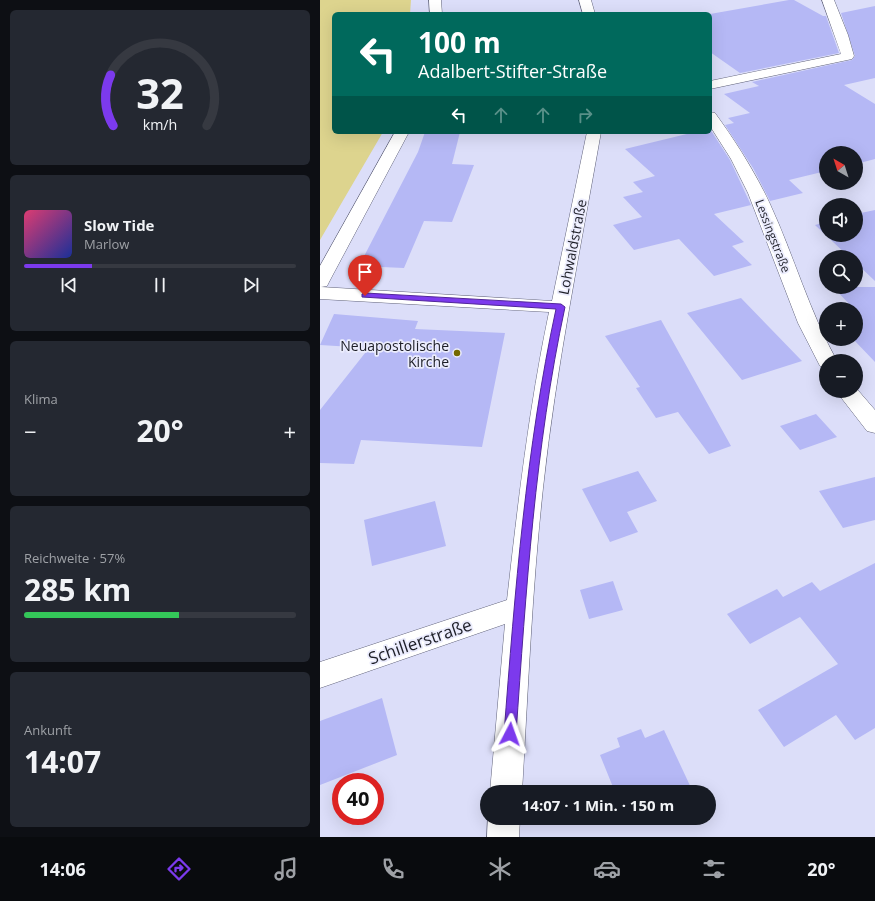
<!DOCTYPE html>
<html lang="de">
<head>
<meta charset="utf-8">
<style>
  :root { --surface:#171b24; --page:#242831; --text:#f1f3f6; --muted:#9ea1a6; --line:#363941; --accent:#7c3aed }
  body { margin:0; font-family:"Open Sans",sans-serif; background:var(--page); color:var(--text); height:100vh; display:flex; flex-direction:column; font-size:15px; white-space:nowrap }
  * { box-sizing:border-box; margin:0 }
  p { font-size:13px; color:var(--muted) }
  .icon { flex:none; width:22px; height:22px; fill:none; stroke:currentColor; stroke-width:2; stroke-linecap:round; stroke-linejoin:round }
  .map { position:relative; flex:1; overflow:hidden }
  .details { display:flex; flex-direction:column; gap:10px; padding:10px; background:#0d0f14; width:320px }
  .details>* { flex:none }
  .banner { position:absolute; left:12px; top:12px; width:380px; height:122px; border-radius:6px; box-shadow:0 4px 16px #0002; background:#00695c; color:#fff; overflow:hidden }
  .needle { width:26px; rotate:321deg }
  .controls { position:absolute; left:499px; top:146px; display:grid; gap:8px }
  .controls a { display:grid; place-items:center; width:44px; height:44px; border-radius:50%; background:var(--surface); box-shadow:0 4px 16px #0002; font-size:20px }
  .speed { position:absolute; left:12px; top:773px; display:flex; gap:8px; font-size:20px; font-weight:700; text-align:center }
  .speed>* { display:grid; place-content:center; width:52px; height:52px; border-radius:50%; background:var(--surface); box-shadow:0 4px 16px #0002; line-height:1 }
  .speed .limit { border:6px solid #d22; background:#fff; color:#111 }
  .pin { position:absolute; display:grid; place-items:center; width:34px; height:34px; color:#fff; margin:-41px -17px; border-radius:50% 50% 50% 0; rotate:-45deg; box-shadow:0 0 4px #0007 }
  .pin .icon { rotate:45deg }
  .me { position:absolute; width:44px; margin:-22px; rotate:4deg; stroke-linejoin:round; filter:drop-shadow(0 0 3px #0008) }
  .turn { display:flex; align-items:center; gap:14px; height:84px; padding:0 20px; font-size:18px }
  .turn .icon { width:52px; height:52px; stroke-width:2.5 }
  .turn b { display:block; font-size:28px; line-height:34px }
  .lanes { display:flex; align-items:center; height:38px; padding:0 20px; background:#0003; justify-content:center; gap:20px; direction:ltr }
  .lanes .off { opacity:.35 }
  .big { font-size:30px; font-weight:700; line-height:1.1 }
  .details .tile { flex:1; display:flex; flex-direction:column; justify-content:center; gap:6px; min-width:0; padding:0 14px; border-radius:6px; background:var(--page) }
  .details .dial { align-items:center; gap:0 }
  .dial svg { height:104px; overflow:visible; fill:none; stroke:var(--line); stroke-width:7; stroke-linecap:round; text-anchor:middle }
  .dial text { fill:var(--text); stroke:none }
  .song { display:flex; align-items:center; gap:12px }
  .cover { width:48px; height:48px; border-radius:6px; background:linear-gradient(135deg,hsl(340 70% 55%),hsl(230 70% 35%)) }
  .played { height:4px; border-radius:2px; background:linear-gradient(90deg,var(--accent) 25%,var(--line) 25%) }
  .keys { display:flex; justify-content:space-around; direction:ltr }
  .heat { display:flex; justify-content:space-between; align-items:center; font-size:22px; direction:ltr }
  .charge { height:6px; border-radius:3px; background:linear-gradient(90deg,#34c759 57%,var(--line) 0) }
  .trip { position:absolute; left:160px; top:785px; width:236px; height:40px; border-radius:20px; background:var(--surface); box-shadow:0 4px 16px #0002; font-weight:700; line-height:40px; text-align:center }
  .tabs { display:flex; height:64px; justify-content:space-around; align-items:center; background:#090b0e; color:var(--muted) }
  .tabs .icon { width:28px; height:28px }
  .tabs .on { color:var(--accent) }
  .tabs b { font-size:18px; color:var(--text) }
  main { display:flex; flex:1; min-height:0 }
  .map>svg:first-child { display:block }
</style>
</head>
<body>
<main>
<section class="details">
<div class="tile dial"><svg viewBox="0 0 100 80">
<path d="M14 69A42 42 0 1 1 86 69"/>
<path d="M14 69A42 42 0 0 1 12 30" stroke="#7c3aed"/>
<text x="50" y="56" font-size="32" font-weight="700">32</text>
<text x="50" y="72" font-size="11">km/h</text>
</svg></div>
<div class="tile">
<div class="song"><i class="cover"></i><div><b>Slow Tide</b><p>Marlow</p></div></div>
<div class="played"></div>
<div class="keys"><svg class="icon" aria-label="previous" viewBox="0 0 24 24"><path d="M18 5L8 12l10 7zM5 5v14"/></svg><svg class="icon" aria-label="pause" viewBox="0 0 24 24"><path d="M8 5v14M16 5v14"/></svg><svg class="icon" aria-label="next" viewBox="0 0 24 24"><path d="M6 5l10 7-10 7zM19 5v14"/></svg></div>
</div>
<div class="tile"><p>Klima</p>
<div class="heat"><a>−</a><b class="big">20°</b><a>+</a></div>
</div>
<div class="tile"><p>Reichweite · 57%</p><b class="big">285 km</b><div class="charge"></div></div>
<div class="tile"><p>Ankunft</p><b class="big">14:07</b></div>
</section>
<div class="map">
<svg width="555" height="837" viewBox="0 0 555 837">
  <rect width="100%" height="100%" fill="#dcdef9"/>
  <!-- green -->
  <path fill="#ddd48e" d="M0,0h91l-1,14h-76v118h49l-63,108z"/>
  <!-- building -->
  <path fill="#b5b8f5" d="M469,0h5l29,16h3l13,37 -99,20 -30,-21v-38z
    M555,6v72l-31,7 31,19v55l-19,5v-11h-30v18l-37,9 14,13 -33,8 -17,-33 -28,-43 9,-2 -6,-5 22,-5 -26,-19 35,-8 -7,-4 100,-22 3,-4 -14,-43z
    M390,129l20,31 21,45 -37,9 30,28 -12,4 20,19 -38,11 -35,-37 -45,11 -21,-25 29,-8 -19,-20 20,-5 -10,-10 22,-6 -30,-27 70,-17h15z
    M105,132h35l-8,32 22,1 -22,57 -28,-1 -20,47 -45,-2 59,-114z
    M555,210v71l-19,-18v-6h-7l-34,-32 11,-3v13h30v-21z
    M513,287h42v75l-22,-23h3v-30h-15l10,-3z
    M421,298l61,63 -60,19 -55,-67z
    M14,314l84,7 -3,8 90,4 -23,114 -121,-7 -7,24 -34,-1v-53l49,-62 -49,-3z
    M341,320l70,126 -22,8 -31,-42 -22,6 -20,-30 4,-1 -35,-51z
    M496,414l21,23 -37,13 -20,-24z
    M318,471l19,30 -30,11 11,20 -28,10 -28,-53z
    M555,477v43l-32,8 -24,-37z
    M115,501l11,45 -74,20 -8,-46z
    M555,563v165l-20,12 -19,-25 -52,32 -26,-37 80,-46 -38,-47 -50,27 -23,-30 50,-25 6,8 29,-15 8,9z
    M293,581l10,29 -34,9 -9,-29z
    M62,698l15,57 -77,30v-64z
    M321,729l4,9 19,-8 29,62h-78l-15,-37 20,-8 -3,-9z"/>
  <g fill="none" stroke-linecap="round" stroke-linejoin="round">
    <defs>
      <path id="minor" d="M109,0h12l1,14h-12z
        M259,0h12l4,14h-12z
        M502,0h12l14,35 6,21 -2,3 -142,30v-8l131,-27z
        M390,112l5,1c21,29 40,59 55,91 24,52 39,107 67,157h-11v6l-6,-1 -22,-43 -50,-130 -17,-34 -21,-33z
        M75,132h14l-80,150 -2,4 -6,1 231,14 35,-169h14c-21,119 -45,236 -58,356 -11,101 -15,203 -21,304h-32l15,-168 -185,64v-26l187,-62c11,-97 22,-193 42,-288l-229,-13v-33z
        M536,388l19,22v23l-8,-2 -31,-40h20z
        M168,818h32l-1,19h-32z"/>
    </defs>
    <!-- minor casing -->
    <use href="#minor" stroke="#62647b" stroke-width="1"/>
    <!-- minor -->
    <use href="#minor" fill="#fff" fill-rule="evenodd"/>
  </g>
  <!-- route -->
  <path fill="#7c3aed" stroke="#51269a" d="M45,293l196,11 4,3c-30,140 -39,284 -49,427l-2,4 -4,2 -4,-2 -2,-4c11,-143 22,-286 52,-425l-194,-12v-3z"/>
  <!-- markers -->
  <circle fill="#746800" stroke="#ebecfd" stroke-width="1.5" cx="137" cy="353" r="4"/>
  <g text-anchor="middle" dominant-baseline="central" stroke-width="3.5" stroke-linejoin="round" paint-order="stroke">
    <!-- far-street labels -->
    <g font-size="12" fill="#1d1e27" stroke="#ebecfd">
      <text transform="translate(453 236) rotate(69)">Lessingstraße</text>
    </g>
    <!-- street labels -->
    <g font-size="14" fill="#1d1e27" stroke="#ebecfd">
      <text transform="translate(252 247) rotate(-79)">Lohwaldstraße</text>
    </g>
    <!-- poi labels -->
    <g font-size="14" fill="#1d1e27" stroke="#ebecfd" text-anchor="end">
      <text x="129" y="345">Neuapostolische<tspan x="129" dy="16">Kirche</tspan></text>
    </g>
    <!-- near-street labels -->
    <g font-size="17" fill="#1d1e27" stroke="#ebecfd">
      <text transform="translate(100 641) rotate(-19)">Schillerstraße</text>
    </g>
  </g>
</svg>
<div class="controls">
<a><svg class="needle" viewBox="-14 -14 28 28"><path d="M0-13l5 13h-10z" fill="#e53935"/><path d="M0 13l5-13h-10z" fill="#9ea1a6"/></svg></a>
<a><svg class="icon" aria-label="sound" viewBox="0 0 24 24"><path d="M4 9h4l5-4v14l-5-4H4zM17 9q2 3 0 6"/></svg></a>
<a><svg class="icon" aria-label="search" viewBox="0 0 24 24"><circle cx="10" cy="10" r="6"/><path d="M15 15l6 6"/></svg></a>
<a>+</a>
<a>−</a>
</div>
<div class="speed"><div class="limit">40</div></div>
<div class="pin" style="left:45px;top:296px;background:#d93025"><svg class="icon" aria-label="arrive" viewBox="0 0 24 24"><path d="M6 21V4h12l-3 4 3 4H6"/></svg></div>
<svg class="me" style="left:190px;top:734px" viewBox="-20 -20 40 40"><path d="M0-17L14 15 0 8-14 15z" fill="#7c3aed" stroke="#fff" stroke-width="4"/></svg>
<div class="trip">14:07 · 1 Min. · 150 m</div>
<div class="banner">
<div class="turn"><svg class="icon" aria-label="left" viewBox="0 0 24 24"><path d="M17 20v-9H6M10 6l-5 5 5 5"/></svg><div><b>100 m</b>Adalbert-Stifter-Straße</div></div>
<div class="lanes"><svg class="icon" aria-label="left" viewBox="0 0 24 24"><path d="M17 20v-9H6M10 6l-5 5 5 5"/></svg><svg class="icon off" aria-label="ahead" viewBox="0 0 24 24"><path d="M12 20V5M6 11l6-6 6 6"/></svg><svg class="icon off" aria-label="ahead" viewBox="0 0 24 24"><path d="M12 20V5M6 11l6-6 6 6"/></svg><svg class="icon off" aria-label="right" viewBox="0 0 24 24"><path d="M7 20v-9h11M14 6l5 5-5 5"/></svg></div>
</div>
</div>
</main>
<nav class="tabs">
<b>14:06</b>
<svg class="icon on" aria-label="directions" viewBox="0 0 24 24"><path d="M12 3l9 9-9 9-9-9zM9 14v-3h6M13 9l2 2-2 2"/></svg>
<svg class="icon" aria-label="music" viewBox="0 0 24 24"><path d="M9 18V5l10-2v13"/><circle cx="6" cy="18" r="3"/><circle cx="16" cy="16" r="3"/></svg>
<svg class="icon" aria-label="phone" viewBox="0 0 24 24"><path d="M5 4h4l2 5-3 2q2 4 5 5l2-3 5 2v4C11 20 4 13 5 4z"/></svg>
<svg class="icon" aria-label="climate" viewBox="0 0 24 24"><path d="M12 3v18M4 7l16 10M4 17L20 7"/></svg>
<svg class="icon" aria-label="car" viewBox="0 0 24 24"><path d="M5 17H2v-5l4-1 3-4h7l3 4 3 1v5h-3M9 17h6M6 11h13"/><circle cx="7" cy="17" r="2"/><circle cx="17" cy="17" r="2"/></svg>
<svg class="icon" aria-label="filters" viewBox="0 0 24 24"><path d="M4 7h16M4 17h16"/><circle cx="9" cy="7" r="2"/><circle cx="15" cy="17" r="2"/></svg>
<b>20°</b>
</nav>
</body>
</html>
